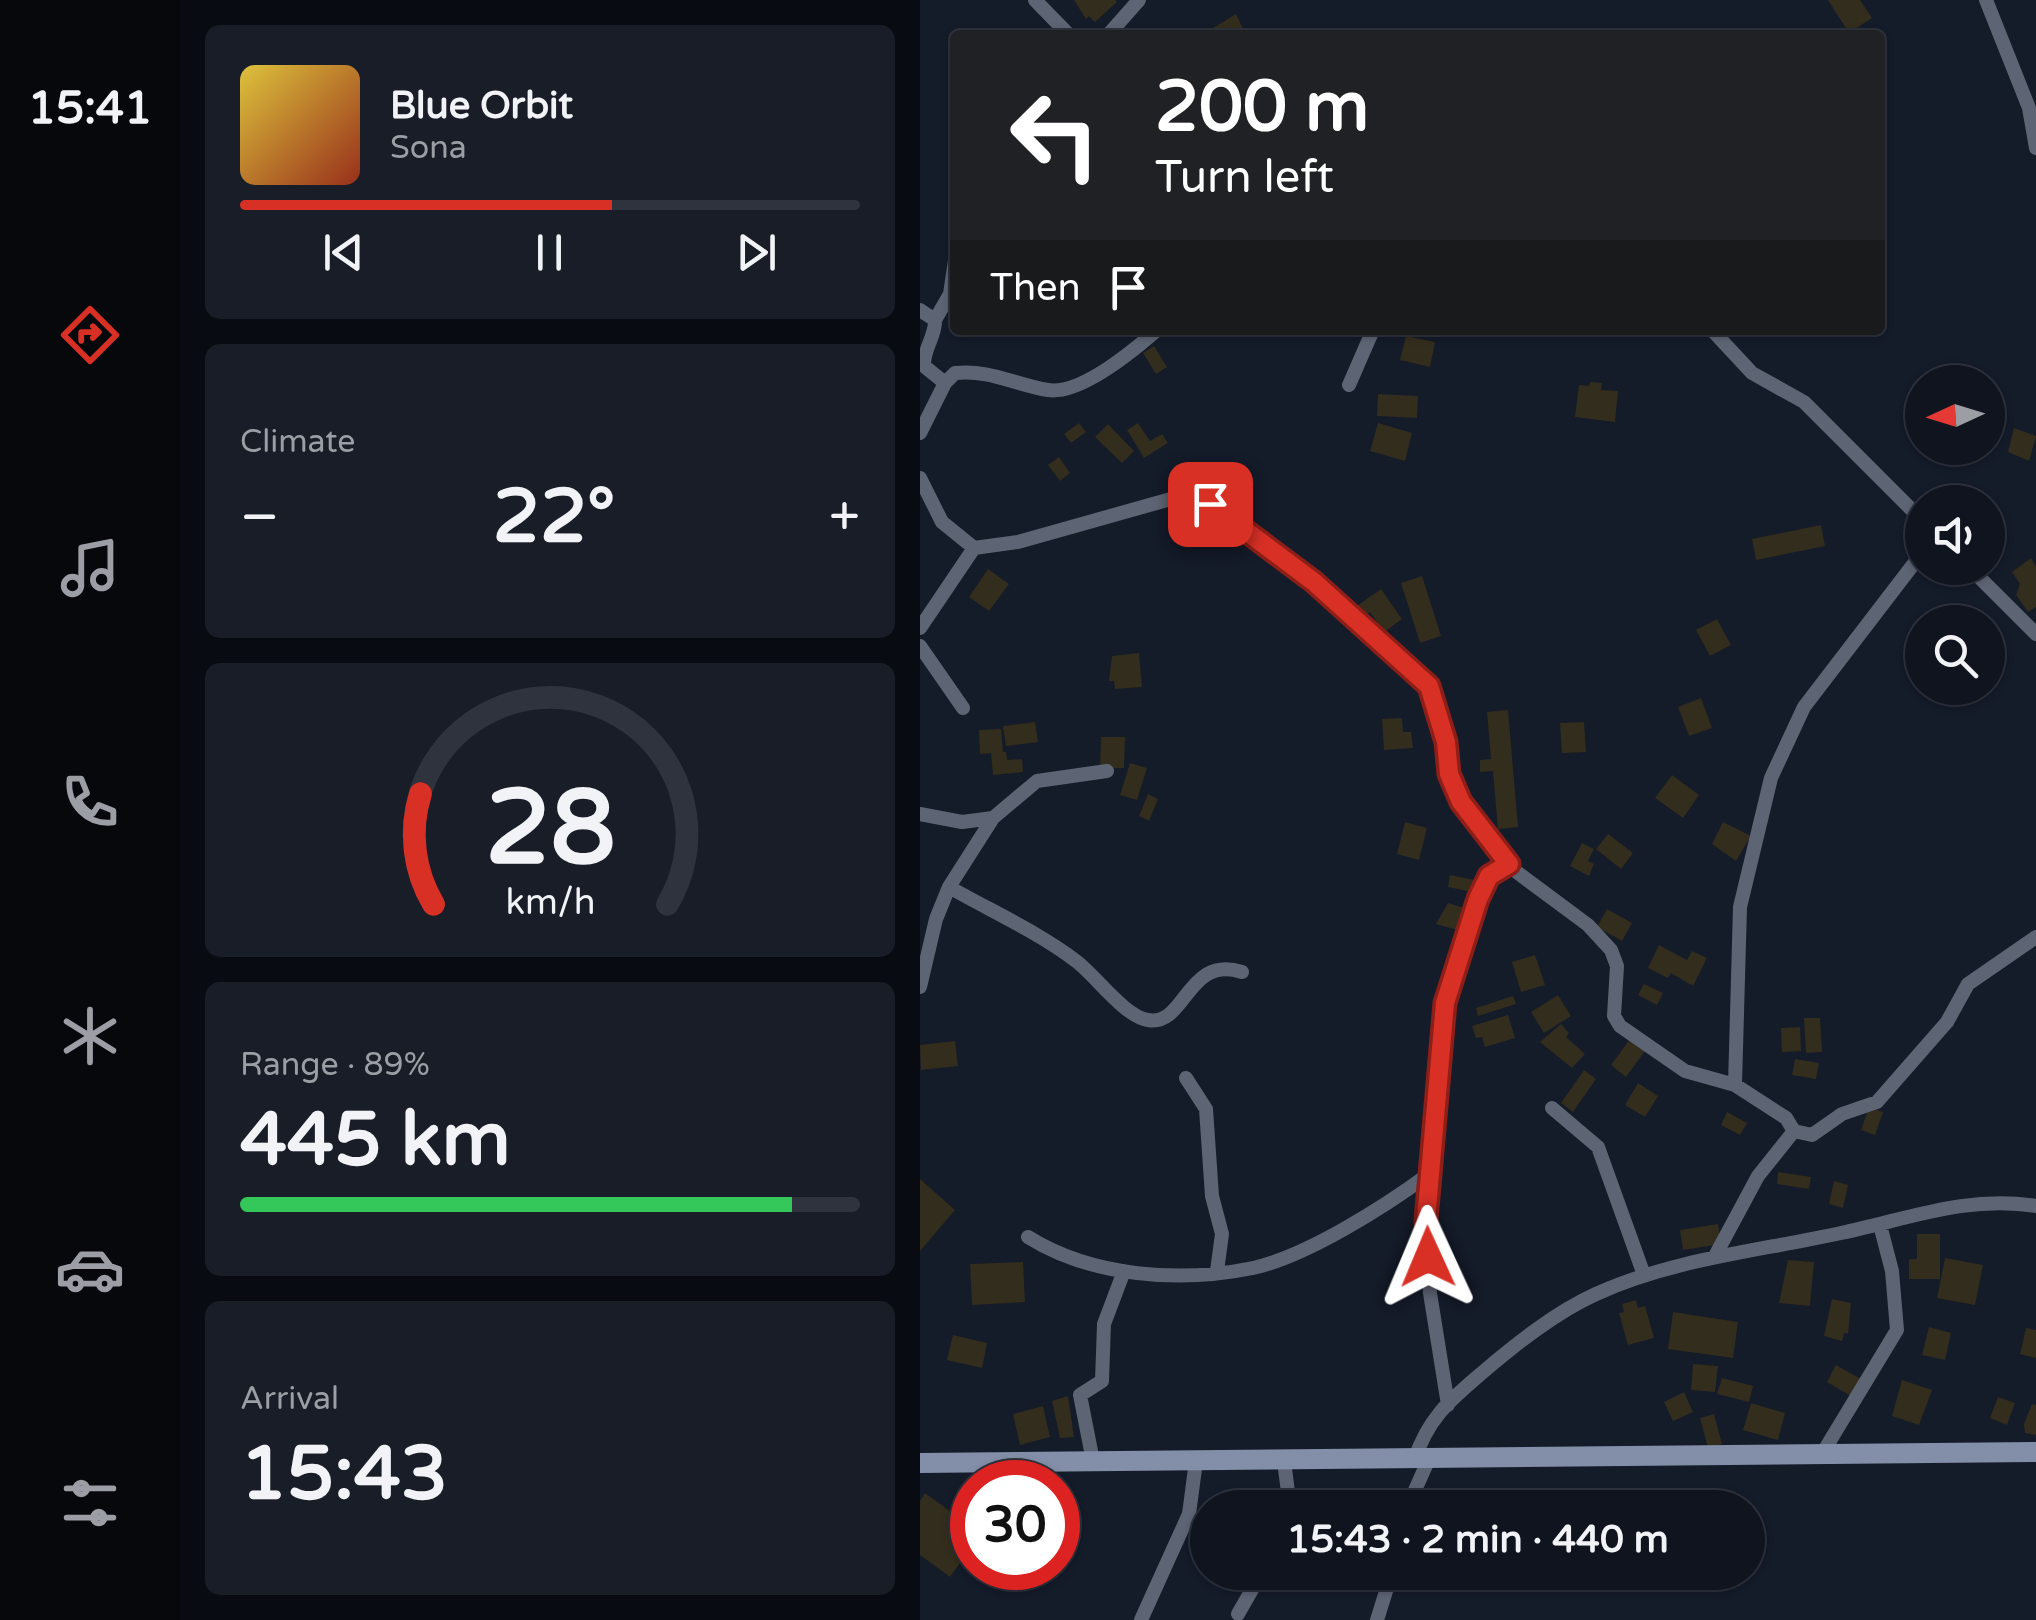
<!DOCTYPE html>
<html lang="en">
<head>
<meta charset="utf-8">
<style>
  :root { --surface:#0f141f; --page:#181d28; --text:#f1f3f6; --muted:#9b9ea4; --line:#2f333d; --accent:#d93025 }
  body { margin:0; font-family:"Varela Round",sans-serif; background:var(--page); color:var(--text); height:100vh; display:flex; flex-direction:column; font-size:38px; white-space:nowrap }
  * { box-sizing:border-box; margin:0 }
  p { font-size:32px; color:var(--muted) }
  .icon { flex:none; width:55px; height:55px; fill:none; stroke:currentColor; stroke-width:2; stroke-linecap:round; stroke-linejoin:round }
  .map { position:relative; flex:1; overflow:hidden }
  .panel { display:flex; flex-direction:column; gap:25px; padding:25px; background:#080b11; width:740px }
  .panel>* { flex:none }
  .guide { position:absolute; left:30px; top:30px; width:935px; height:305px; border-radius:10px; box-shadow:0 2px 8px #0004,0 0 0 2px var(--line); background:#202124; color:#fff; overflow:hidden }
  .needle { width:65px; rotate:266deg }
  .controls { position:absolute; left:985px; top:365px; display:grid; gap:20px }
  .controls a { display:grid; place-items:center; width:100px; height:100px; border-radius:50%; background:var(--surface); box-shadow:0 2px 8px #0004,0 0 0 2px var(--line); font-size:50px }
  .speed { position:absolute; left:30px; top:1460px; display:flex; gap:20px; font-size:50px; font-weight:700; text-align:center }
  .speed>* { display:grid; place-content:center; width:130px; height:130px; border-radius:50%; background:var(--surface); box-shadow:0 2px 8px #0004,0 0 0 2px var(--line); line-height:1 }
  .speed .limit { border:15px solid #d22; background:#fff; color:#111 }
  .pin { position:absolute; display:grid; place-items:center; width:85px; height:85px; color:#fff; margin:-42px; border-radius:20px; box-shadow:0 5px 15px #0006 }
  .me { position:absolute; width:110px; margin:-55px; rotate:359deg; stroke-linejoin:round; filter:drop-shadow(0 0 8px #0008) }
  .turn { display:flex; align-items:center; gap:35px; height:210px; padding:0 40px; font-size:45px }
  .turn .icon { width:130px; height:130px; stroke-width:2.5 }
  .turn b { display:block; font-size:70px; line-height:85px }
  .then { display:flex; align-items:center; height:95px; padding:0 40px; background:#0003; gap:20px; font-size:38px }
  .big { font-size:75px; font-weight:700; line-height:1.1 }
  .panel .tile { flex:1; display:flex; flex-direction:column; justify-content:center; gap:15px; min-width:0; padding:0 35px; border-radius:15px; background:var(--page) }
  .panel .dial { align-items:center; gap:0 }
  .dial svg { height:260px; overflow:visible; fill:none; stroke:var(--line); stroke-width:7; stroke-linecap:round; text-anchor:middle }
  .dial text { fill:var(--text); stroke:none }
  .song { display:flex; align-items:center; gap:30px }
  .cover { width:120px; height:120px; border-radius:15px; background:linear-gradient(135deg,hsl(50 70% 55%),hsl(10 70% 35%)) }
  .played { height:10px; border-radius:5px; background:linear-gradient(90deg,var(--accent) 60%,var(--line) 60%) }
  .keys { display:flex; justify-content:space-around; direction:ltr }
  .heat { display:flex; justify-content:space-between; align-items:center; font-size:55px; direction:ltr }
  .charge { height:15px; border-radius:8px; background:linear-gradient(90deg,#34c759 89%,var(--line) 0) }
  .trip { position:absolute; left:270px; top:1490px; width:575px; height:100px; border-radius:50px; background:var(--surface); box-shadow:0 2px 8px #0004,0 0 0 2px var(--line); font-weight:700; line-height:100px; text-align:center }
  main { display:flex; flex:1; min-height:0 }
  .dock { display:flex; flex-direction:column; width:180px; justify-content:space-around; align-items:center; background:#06080c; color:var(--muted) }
  .dock .icon { width:70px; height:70px }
  .dock .active { color:var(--accent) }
  .dock b { font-size:45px; color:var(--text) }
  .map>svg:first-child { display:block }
</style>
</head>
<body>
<main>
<nav class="dock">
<b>15:41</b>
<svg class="icon active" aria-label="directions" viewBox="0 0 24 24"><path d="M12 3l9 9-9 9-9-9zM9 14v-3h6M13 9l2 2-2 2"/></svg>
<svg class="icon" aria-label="music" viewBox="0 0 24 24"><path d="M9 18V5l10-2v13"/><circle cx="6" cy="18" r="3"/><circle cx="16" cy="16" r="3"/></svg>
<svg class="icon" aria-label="phone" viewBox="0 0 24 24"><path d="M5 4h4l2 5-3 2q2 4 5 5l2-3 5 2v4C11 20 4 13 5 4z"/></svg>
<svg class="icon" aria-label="climate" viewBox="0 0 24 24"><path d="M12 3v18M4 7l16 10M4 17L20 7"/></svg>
<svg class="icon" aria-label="car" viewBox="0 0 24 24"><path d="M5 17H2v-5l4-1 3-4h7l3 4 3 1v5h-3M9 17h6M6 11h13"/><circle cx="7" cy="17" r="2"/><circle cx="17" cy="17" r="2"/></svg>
<svg class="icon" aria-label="filters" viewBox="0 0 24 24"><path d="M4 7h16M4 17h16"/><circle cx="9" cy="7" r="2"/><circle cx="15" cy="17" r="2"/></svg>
</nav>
<section class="panel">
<div class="tile">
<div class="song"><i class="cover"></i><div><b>Blue Orbit</b><p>Sona</p></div></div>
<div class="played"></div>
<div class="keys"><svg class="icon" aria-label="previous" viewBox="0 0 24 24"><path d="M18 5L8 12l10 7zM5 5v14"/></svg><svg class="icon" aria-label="pause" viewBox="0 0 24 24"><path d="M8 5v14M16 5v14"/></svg><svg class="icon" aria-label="next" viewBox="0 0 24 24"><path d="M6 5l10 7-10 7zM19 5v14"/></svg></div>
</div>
<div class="tile"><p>Climate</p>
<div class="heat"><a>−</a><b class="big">22°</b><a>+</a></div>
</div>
<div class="tile dial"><svg viewBox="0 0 100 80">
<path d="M14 69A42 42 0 1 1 86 69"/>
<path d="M14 69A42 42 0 0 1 10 35" stroke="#d93025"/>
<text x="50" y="56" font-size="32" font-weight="700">28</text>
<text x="50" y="72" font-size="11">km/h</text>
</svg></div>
<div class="tile"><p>Range · 89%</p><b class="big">445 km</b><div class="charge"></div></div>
<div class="tile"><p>Arrival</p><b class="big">15:43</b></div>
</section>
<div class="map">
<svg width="1116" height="1620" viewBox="0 0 1116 1620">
  <rect width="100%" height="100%" fill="#141b29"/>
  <!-- building -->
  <path fill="#322d1c" d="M154,0h41l2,2 -22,20 -6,-6 -3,3z
    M908,0h32l12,18 -23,15z
    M316,14l10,21h-29l-4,-7z
    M486,336l29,6 -5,25 -30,-7z
    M234,346l13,21 -11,7 -13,-21z
    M670,382l12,1 -1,7 17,1 -3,31 -40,-5 4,-32 10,1z
    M458,394l40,2 -1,22 -40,-2z
    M159,423l7,9 -15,11 -7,-9z
    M218,423l12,18 12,-7 6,9 -24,15 -17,-28z
    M458,423l34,10 -7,28 -35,-10z
    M188,424l26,27 -12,12 -27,-26z
    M1094,428l22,8 -7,25 -21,-9z
    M139,457l11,16 -10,8 -12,-16z
    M901,525l4,21 -69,14 -4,-21z
    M1111,558l5,9v40l-8,5 -12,-17 4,-11 -8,-12z
    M68,569l21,15 -20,27 -20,-14z
    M502,576l19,60 -21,7 -19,-60z
    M461,589l21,30 -18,13 -14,-20 -5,4 -8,-10z
    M797,619l14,26 -21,11 -14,-26z
    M219,653l3,34 -27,2 -1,-8h-5l3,-25z
    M781,698l11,30 -23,8 -11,-29z
    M588,710l10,117 -20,2 -5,-58 -13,1v-12l11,-1 -4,-47z
    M482,718l1,14h8l2,16 -29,2 -2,-31z
    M115,722l3,20 -32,4 -3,-20z
    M664,722l2,30 -24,1 -2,-30z
    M81,729l2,23h3l1,8 15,-1 1,13 -30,3 -2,-22 -11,1 -1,-24z
    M181,737h24l-1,31h-24z
    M210,763l17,5 -10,32 -17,-5z
    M752,775l27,20 -16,23 -28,-20z
    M228,794l10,5 -9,22 -10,-5z
    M485,822l22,6 -8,32 -22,-6z
    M803,822l28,14 -15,25 -24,-17z
    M688,834l25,19 -12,16 -25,-20z
    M662,843l12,6 -6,12 6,3 -5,12 -19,-10z
    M530,875l29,6 -2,12 -29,-6z
    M528,903l20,6 -7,22 -25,-7z
    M687,909l25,14 -10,18 -25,-14z
    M739,945l28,15 5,-9 15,7 -14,28 -22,-13 -3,5 -20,-10z
    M615,955l10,30 -24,7 -9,-30z
    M724,984l19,9 -6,12 -19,-10z
    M638,995l13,21 -27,17 -13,-21z
    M593,996l3,8 -38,12 -2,-8z
    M588,1015l7,23 -30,9 -3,-10 -6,1 -4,-12z
    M884,1018h16l2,34 -16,1z
    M641,1024l8,9 -3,4 19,17 -13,14 -32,-26z
    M880,1027l1,24 -19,1 -1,-24z
    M710,1039l15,12 -19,26 -15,-12z
    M35,1041l3,25 -37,4 -1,-25z
    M875,1059l24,4 -3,16 -24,-4z
    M664,1070l12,9 -23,33 -12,-9z
    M718,1083l20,13 -13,21 -20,-12z
    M949,1107l14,5 -8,23 -14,-5z
    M807,1112l20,11 -7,12 -19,-10z
    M858,1172l33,5 -2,12 -32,-5z
    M0,1179l35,31 -35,41z
    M914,1181l14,4 -5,23 -14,-4z
    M798,1224l3,20 -38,6 -3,-20z
    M997,1234h23v45h-31v-20h8z
    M1025,1258l38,7 -8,40 -38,-7z
    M868,1260l26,2 -4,44 -31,-3z
    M103,1262l2,40 -53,3 -2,-41z
    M912,1299l19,4 -3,31 -4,-1 -2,8 -18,-5z
    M716,1300l2,8 7,-2 9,32 -26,7 -9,-32 5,-1 -2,-8z
    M753,1312l65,10 -5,36 -65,-9z
    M1009,1327l22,6 -6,27 -23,-5z
    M1106,1328l10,2v28l-16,-4z
    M33,1335l34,8 -5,25 -35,-8z
    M773,1364l25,2 -3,26 -24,-2z
    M916,1365l25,14 -10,17 -24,-14z
    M802,1378l31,8 -4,16 -32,-8z
    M982,1380l30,10 -13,35 -27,-9z
    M764,1392l9,20 -20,9 -9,-19z
    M148,1396l6,41 -14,1 -8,-37z
    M1078,1397l17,6 -8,22 -17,-7z
    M831,1403l34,10 -7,27 -35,-10z
    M1112,1404l4,1v30l-11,-2 -1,-9z
    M123,1406l7,31 -30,8 -7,-31z
    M794,1414l8,30 -14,4 -8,-30z
    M5,1493l47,34v19l-22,31 -30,-22v-54z"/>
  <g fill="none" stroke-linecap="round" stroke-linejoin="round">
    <!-- minor -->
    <path stroke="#5d6474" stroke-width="14" d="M115,0l34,35
      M1066,0l43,108 7,40
      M188,35l31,-35
      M0,310l15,10c1,16 -12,29 -11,46l21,17
      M15,320l15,-26 5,-34
      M792,330l40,43 52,29 118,118
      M429,385l24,-55
      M0,433l25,-50 10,-10c34,-4 61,12 93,17 32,5 85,-39 109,-60
      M0,478l22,44 32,26
      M1050,568l66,66
      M0,628l54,-80 44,-6 167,-47 25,8 48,34 120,100 51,49 17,56 3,31 12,29 53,68 74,55 23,25 6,16 -3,50 6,10 65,45 50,14 51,33 8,13 18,4 30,-21 35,-12 70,-80 21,-38 68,-47
      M0,646l43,62
      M0,814l42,8 31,-4 44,-37 70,-10
      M29,887c42,24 89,45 127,74 19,14 49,56 72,59 38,7 39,-66 94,-48
      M0,987l16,-68 13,-32 44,-69
      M266,1078l20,31 6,87 10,38 -5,37
      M815,1085l5,-178 31,-129 33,-71 118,-154
      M632,1108l46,39 46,128
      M108,1237c64,40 152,46 225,31 54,-12 131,-61 176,-94
      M795,1256l43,-80 36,-45
      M528,1405l-18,-112 -4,-73 19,-217 33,-104 11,-22 20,-14
      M902,1454l75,-124 -5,-59 -12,-46
      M173,1461l-13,-66 22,-14 2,-57 20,-53
      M364,1461l6,47
      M494,1461c14,-43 35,-60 69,-89 33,-28 73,-60 113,-78 77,-35 163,-43 245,-61 67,-14 125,-38 195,-27
      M487,1508l21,-47
      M318,1614l24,-42
      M221,1620l48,-106 7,-53
      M457,1620l15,-48"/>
    <!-- secondary -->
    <path stroke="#838fa8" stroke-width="20" d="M0,1463l1116,-11"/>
  </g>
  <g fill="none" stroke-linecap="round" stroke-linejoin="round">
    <defs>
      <path id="route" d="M290,504l104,78 115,104 17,56 3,32 12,28 48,62 -20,12 -11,23 -33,104 -19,217 2,37"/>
    </defs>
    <!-- route casing -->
    <use href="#route" stroke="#8d1f18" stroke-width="25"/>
    <!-- route -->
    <use href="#route" stroke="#d93025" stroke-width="18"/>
  </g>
</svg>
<div class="controls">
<a><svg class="needle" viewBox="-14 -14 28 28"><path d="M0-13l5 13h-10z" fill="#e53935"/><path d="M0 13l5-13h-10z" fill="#9b9ea4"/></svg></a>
<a><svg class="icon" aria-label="sound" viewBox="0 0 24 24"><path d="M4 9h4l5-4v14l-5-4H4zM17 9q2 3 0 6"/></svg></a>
<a><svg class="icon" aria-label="search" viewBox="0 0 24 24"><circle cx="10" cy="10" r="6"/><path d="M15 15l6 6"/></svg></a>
</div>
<div class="speed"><div class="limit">30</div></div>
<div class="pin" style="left:290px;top:504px;background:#d93025"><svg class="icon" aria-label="arrive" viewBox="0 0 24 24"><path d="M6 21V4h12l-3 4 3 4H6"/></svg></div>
<svg class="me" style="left:508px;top:1257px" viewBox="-20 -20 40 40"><path d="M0-17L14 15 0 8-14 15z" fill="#d93025" stroke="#fff" stroke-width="4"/></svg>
<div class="trip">15:43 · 2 min · 440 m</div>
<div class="guide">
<div class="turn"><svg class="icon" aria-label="left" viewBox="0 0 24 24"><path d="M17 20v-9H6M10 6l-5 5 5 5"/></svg><div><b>200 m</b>Turn left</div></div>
<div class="then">Then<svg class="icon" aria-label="arrive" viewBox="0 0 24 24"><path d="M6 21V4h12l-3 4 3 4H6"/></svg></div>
</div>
</div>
</main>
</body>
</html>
